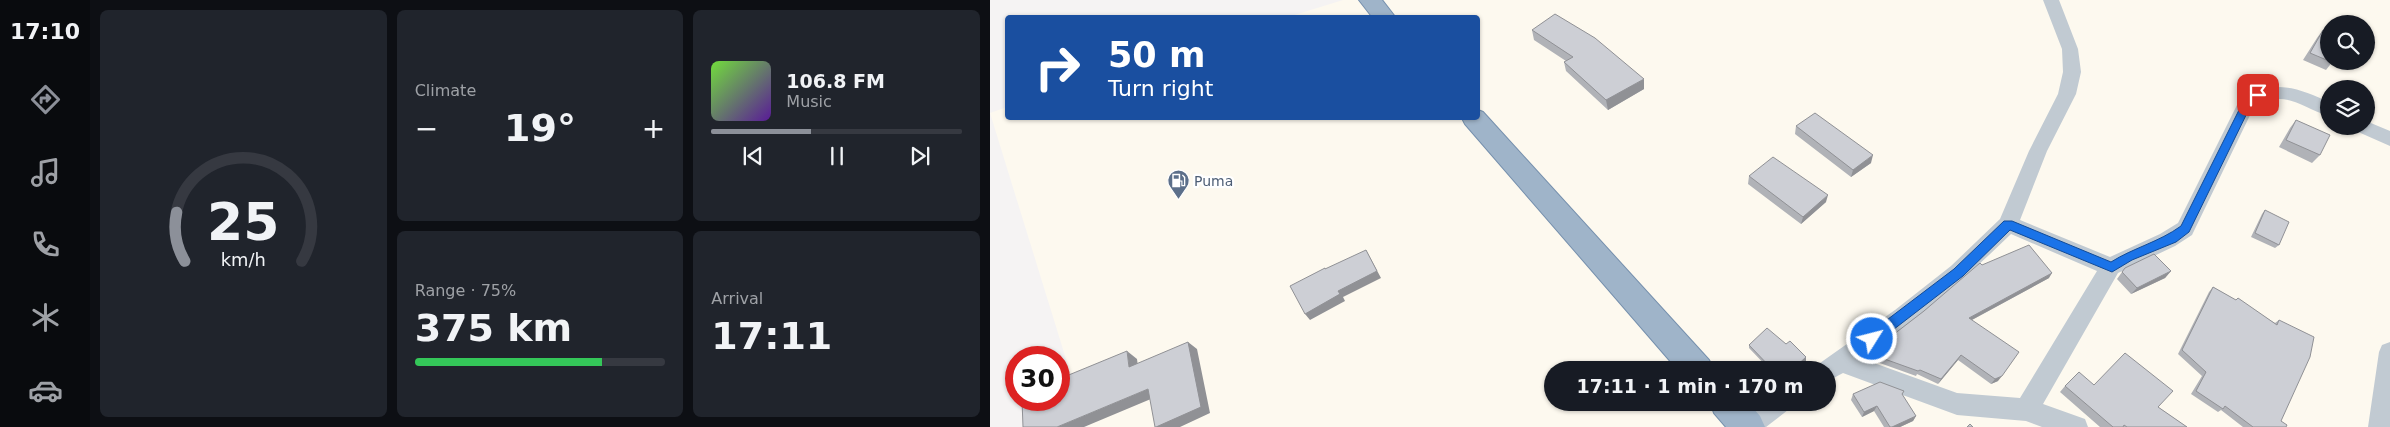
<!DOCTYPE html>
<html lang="en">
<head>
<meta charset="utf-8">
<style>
  :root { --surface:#171b24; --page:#20242c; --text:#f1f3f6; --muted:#9ea1a6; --line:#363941; --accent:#8c9099 }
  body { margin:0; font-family:"DejaVu Sans",sans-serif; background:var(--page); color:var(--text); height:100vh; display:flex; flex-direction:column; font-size:19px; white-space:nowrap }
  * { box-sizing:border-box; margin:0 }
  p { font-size:16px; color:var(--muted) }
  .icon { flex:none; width:28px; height:28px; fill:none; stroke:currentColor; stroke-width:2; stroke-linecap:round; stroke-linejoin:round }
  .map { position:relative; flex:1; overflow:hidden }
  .drawer { display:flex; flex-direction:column; gap:10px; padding:10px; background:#0d0f14; width:900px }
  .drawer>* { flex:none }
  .top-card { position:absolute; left:15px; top:15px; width:475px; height:105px; border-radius:5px; box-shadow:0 1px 4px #0004; background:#1a4fa0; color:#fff; overflow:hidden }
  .fabs { position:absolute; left:1330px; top:15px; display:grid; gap:10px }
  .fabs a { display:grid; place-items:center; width:55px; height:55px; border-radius:50%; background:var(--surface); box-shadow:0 1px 4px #0004; font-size:25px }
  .speed { position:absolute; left:15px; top:346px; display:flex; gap:10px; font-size:25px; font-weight:700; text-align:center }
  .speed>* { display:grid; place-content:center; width:65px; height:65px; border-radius:50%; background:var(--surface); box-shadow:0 1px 4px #0004; line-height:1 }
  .speed .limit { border:8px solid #d22; background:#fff; color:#111 }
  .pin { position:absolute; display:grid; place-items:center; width:42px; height:42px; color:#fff; margin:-21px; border-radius:10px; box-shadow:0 2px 8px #0006 }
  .me { position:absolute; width:55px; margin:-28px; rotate:54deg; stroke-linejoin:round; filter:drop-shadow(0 0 4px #0008) }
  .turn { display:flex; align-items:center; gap:18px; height:105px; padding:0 20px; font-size:22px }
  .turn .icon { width:65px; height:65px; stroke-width:2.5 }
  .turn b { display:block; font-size:35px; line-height:42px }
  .big { font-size:38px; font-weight:700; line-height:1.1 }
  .drawer .card { flex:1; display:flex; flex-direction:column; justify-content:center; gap:8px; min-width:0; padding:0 18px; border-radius:8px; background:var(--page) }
  .drawer .dial { align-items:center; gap:0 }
  .dial svg { height:130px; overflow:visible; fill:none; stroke:var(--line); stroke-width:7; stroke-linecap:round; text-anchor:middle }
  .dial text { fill:var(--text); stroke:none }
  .song { display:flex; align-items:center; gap:15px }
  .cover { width:60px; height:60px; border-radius:8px; background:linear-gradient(135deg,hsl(100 70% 55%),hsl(270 70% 35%)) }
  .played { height:5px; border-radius:2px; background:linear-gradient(90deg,var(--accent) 40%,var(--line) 40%) }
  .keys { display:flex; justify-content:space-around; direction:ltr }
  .heat { display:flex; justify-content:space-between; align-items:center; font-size:28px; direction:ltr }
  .charge { height:8px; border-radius:4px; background:linear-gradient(90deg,#34c759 75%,var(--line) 0) }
  .drawer .tiles { flex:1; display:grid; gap:10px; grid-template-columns:repeat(3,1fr) }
  .card:first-child { grid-row:span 2 }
  .trip { position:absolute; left:554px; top:361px; width:292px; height:50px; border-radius:25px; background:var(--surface); box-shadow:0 1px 4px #0004; font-weight:700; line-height:50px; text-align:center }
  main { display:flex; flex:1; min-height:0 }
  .menu { display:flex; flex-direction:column; width:90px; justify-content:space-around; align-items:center; background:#090b0e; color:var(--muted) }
  .menu .icon { width:35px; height:35px }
  .menu .on { color:var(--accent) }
  .menu b { font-size:22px; color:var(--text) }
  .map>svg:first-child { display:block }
</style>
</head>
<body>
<main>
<nav class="menu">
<b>17:10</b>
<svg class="icon on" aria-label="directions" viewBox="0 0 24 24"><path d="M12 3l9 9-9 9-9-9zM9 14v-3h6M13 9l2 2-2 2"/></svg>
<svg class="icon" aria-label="music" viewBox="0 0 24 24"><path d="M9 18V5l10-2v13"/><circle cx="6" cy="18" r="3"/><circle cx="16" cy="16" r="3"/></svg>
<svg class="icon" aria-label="phone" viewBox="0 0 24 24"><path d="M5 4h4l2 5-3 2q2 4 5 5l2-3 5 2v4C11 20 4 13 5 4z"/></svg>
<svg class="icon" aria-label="climate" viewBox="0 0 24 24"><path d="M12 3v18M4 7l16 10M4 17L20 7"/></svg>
<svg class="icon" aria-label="car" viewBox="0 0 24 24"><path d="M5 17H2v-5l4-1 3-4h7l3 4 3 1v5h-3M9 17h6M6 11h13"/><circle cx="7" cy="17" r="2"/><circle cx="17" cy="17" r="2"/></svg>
</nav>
<section class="drawer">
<div class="tiles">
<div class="card dial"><svg viewBox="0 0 100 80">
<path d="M14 69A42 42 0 1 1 86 69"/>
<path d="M14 69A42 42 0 0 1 9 39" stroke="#8c9099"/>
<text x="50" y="56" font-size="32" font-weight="700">25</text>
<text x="50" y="72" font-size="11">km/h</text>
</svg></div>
<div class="card"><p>Climate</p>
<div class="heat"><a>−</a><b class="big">19°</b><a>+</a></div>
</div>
<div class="card">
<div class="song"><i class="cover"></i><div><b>106.8 FM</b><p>Music</p></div></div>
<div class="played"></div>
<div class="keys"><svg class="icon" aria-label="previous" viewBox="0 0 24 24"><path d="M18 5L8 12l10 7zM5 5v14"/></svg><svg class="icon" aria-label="pause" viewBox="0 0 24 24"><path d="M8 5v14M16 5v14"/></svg><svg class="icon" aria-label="next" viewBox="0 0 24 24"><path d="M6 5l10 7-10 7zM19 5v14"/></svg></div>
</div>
<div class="card"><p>Range · 75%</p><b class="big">375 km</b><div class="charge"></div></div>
<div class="card"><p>Arrival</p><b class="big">17:11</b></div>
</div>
</section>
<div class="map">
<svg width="1400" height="427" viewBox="0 0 1400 427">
  <rect width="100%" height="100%" fill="#f5f3f3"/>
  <!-- commercial -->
  <path fill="#fdf9ef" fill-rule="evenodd" d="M353,0h1047v427h-1303l-97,-314 17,-6 1,11h470v-100l-190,-1zM1339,24h37v37h-37zM1339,89h37v37h-37zM562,370h276v32h-276z"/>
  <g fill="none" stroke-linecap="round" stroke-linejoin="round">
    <defs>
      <path id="trunk" d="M369,0h23l14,18h-23z
        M488,110l5,2 226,248 5,10h-36l-213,-246 -3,-6h16z
        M720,402h38l12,14 5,11h-39l-12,-14z"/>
    </defs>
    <!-- trunk casing -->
    <use href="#trunk" stroke="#7690ad" stroke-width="2"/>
    <!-- minor -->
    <path fill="#c1cad2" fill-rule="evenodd" d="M1053,0h16l19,49 3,23 -5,22 -29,57 -27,69 90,37 50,-23 18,-11 59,-118c4,-7 12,-11 19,-14 26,-10 49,0 73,11v14c-31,-9 -44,-29 -76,-7l-61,126 -17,11 -57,27 -75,131 42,15 3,8h-46l-16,-6 -69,-6 -114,-42 -15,8v-11h-11l3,-7 75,-53 56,-44 49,-47 29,-68 29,-57 5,-22 -1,-23zM1021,234l86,37 -77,127 -63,-5 -94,-34c52,-38 101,-79 148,-125z
      M1376,121l24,10v15l-34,-15 -3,-5h13z
      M1400,342v85h-22l11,-75 3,-7z
      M770,402h32l-4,8 -22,17h-32l3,-8z"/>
    <!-- trunk -->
    <use href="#trunk" fill="#9fb4c9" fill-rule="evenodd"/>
  </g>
  <!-- wall -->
  <path fill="#b0b2b7" d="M542,30l112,59 -36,21 -42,-39 -2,-9 2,-1 -32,-21z
    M1333,30l6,2v29h4l-7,9 -23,-10 14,-22z
    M1306,120l24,35 -8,8 -33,-16 11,-19z
    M806,126l75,37 -20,14 -56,-43z
    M759,176l77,26 -25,22 -53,-40z
    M1275,210l14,35 -4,3 -24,-11 11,-23z
    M992,265l67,13 -77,42 26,61 -7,3 -33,-24 -20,24 -21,-10 -1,2 -39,-14 -7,-6 2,-5 52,-40z
    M1135,268l46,3 -6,7 -34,16 -14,-15z
    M1223,287l62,36 4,-3 2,101 5,6h-43l-22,-17 -3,2 -27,-18 11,-18 -24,-22 31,-62z
    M796,344l20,13v4l-11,9h-25l-21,-22v-3z
    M1104,385l64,22 29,20h-87l-40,-35 5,-6z
    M914,391l-2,4 14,21 -3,5 -13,6h-16l-10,-16 -12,6 -11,-17 2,-6z"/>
  <!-- shaded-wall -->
  <path fill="#909195" d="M654,79v10l-36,21 -2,-10z
    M883,155l-2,8 -20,14 2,-7z
    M838,195l-2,7 -25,22 2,-7z
    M376,250l15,28 -38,19 2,4 -35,19 -5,-6 33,-23z
    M1181,271l-6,7 -34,16 6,-6z
    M1062,273l-3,5 -83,45 3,-5z
    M198,342l9,7 13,64 -30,14h-24z
    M137,351l10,8 2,15 -10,-7z
    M971,355l-3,5 -20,24 3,-5z
    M816,357v4l-11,9h-3z
    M1012,376l-4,5 -7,3 4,-5z
    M158,389l10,7 -74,31h-27z
    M887,406l-3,5 -12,6 2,-5z
    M926,416l-3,5 -13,6h-8z"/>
  <!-- building -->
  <path fill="#cdcfd5" stroke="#909195" d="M565,14l40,24 49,41 -38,21 -42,-38 9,-5 -41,-27z
    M1333,30l6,2v29l-19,-8z
    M825,113l58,42 -20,15 -57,-44z
    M1306,120l34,15 -10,20 -34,-15z
    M783,157l55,38 -25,22 -54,-41z
    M1275,210l24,12 -10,23 -24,-12z
    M1039,245l23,28 -83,45 50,34 -17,24 -7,3 -34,-24 -20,24 -21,-9 -2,1 -39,-14 -7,-6 52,-40 56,-48 2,2z
    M376,250l11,21 -39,20 2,3 -35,20 -15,-28 35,-18v1z
    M1164,254l17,17 -34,17 -15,-16 3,-4z
    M1223,287l23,13 2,-2 39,27 2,-5 35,17 -4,20 -29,64 6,4 -1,2h-33l-28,-21 -2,3 -27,-18 10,-19 -24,-22z
    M777,328l19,16 4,-3 16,16 -14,13h-19l-24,-25z
    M198,342l13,65 -45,20h-1l-7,-38 -91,38h-34l-1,-27h37v-21l68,-28 2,16z
    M1135,353l48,38 -15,16 29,20h-60l-3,-2 -1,2h-10l-48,-41 14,-14 15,13z
    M890,382l24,9 -2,3 14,22 -24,11h-2l-13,-21 -13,6 -11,-18z
    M980,424l3,3h-6z"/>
  <!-- route -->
  <path fill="#1a73e8" stroke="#114b97" d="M1268,92l5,3 -13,12 -61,125 -13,10 -44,18 -20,12 -102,-42 -47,46 -87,67 -4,2 -5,-2 -2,-4 2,-4 87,-66 50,-48h8l99,41c22,-14 48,-20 70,-36l62,-124z"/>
  <!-- icons -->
  <defs>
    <symbol id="fuel-pin" viewBox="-11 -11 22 30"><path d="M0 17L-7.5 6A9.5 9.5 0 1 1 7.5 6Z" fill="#5c6f8a" stroke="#fff"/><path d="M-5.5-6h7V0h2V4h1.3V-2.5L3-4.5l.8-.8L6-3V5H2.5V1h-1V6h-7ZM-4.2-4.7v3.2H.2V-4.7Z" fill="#fff"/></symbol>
  </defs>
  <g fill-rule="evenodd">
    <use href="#fuel-pin" x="176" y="168" width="25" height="34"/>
  </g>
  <g text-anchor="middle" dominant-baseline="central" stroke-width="4.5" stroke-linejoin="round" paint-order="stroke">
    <!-- service labels -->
    <g font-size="14" fill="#4e5e75" stroke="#fff" text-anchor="start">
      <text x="204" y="181">Puma</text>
    </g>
  </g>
</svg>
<div class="fabs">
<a><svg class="icon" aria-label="search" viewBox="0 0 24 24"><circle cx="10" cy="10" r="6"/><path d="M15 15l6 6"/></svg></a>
<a><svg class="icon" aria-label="layers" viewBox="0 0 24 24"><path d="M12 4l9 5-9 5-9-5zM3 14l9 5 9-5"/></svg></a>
</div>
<div class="speed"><div class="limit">30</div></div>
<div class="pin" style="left:1268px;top:95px;background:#d93025"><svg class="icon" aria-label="arrive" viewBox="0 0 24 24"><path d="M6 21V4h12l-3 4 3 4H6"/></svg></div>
<svg class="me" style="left:882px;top:339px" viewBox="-20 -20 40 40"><circle r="17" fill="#1a73e8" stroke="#fff" stroke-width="3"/><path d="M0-11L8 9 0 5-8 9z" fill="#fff"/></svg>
<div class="trip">17:11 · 1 min · 170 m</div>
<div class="top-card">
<div class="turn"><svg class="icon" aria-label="right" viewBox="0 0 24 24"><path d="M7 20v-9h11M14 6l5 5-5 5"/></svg><div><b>50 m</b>Turn right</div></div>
</div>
</div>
</main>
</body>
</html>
